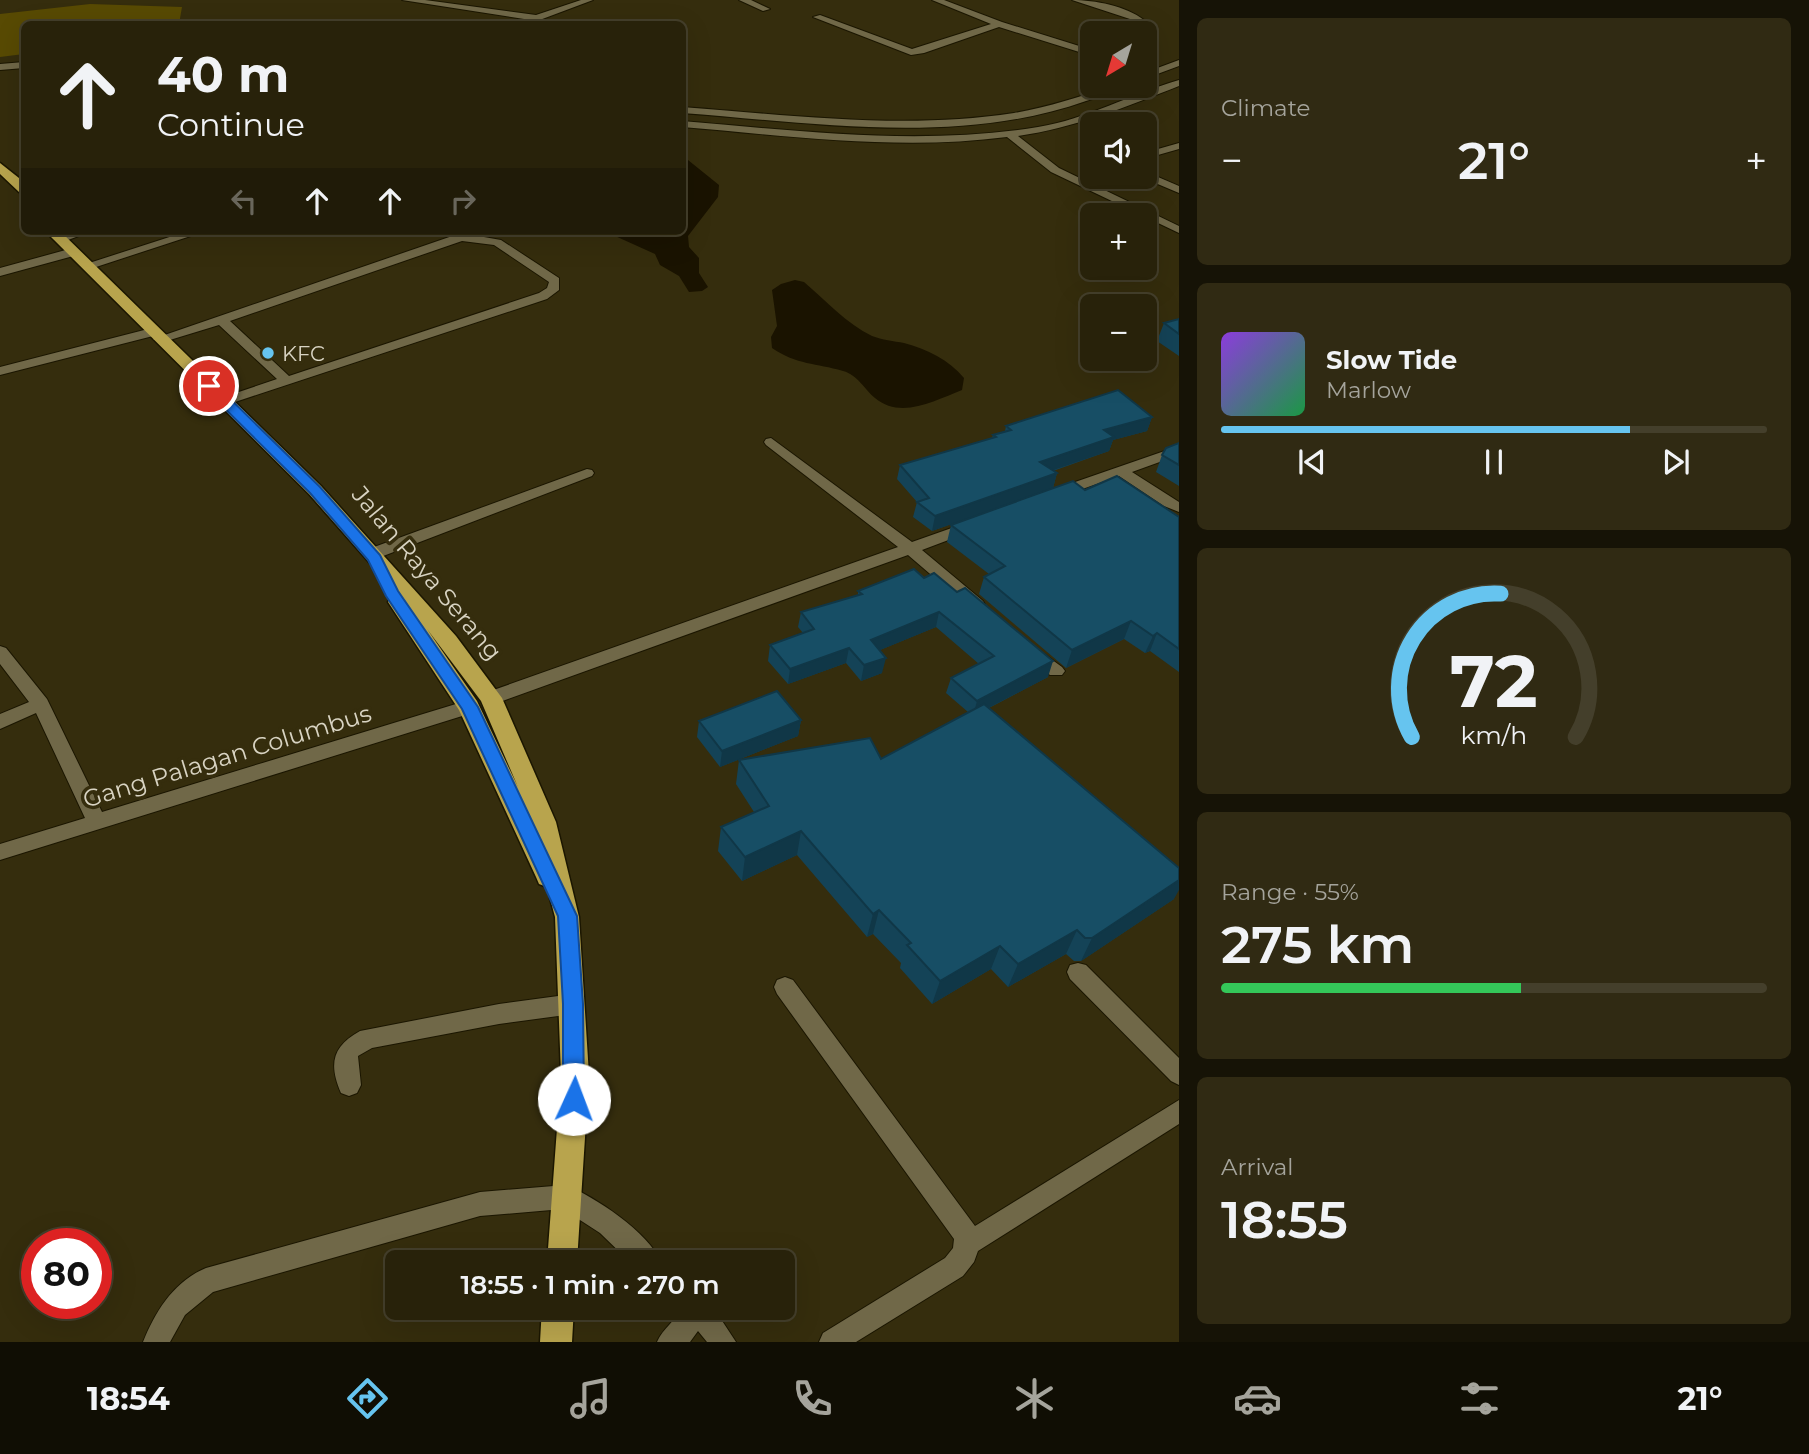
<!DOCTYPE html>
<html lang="en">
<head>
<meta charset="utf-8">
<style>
  :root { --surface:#28220a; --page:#302a13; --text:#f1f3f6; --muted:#a5a49c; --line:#443f2b; --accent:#66c4ef }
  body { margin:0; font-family:Montserrat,sans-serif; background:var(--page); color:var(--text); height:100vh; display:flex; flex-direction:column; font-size:26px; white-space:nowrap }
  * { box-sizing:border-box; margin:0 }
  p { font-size:23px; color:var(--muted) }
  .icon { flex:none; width:38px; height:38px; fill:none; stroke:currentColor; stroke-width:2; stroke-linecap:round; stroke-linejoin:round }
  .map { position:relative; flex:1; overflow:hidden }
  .drawer { display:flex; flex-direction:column; gap:18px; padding:18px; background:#161306; width:630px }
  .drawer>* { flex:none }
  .guide { position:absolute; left:21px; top:21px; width:665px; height:214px; border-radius:10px; box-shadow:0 7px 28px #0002,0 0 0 2px var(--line); background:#28220a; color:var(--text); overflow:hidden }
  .needle { width:46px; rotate:218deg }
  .controls { position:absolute; left:1080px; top:21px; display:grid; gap:14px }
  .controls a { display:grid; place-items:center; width:77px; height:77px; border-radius:10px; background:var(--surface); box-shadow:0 7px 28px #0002,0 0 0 2px var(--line); font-size:35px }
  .speed { position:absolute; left:21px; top:1228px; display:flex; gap:14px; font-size:35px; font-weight:700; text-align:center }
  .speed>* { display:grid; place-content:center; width:91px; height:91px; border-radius:50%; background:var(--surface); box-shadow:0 7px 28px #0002,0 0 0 2px var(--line); line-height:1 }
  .speed .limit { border:10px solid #d22; background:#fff; color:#111 }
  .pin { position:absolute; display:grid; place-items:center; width:60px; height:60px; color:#fff; margin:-30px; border:4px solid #fff; border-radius:50%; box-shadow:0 2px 7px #0007 }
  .me { position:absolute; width:77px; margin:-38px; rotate:2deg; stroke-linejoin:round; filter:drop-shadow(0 0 5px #0008) }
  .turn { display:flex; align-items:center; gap:24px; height:147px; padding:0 21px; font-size:32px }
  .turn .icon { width:91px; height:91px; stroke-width:2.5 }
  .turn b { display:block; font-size:49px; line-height:60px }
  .lanes { display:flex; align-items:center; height:66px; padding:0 21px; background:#0003; justify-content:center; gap:35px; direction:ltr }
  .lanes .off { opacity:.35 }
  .big { font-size:52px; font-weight:600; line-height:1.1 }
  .drawer .widget { flex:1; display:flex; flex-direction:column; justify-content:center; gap:10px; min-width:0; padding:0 24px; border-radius:10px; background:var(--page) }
  .drawer .dial { align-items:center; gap:0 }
  .dial svg { height:182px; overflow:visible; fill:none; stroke:var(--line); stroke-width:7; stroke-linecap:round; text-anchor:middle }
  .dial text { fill:var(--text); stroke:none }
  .song { display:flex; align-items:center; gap:21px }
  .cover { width:84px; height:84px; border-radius:10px; background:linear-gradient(135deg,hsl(270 70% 55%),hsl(140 70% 35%)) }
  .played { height:7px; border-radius:4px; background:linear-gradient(90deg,var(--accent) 75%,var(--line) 75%) }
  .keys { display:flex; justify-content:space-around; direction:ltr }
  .heat { display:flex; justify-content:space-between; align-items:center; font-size:38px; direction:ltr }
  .charge { height:10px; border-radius:5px; background:linear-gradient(90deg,#34c759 55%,var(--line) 0) }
  .trip { position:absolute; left:385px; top:1250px; width:410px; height:70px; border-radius:10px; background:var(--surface); box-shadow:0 7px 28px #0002,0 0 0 2px var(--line); font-weight:600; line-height:70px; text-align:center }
  .menu { display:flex; height:112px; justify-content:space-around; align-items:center; background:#100e04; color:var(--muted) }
  .menu .icon { width:49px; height:49px }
  .menu .active { color:var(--accent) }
  .menu b { font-size:32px; color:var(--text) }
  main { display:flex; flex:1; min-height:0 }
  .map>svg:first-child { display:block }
</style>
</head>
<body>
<main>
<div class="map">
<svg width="1179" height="1342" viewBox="0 0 1179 1342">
  <rect width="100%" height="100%" fill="#352d0d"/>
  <!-- green -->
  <path fill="#584a03" d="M90,4l92,3 -3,17h-155v30l-24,3v-43z"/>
  <!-- water -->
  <path fill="#1a1300" d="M683,156l36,29 -1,12 -30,39 1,11 10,11v15l9,14 -6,4 -13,1 -10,-16 -19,-11 -5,-11 -51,-23h78z
    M795,280l9,2c21,18 43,42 68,54 10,4 22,5 32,7 23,6 45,17 60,35l-2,12c-26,10 -61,30 -87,8 -11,-9 -17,-23 -32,-27 -27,-8 -46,-6 -71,-23l-1,-11 6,-11 -5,-36 9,-6z"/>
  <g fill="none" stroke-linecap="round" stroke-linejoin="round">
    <defs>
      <path id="minor" d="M402,0h23l111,15 45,-15h12l-56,21z
        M739,0h12l19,9 -7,2z
        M932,0h12l58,22 90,28v6l-93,-29 -75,26 -13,2 -98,-38 7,-2 92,34 79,-25z
        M1072,0c23,0 54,6 72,20l-23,13h-10l22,-13z
        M1179,60v6l-35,13v-6z
        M24,62v6l-24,2v-6z
        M1179,80v6c-53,21 -105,42 -161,50l41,32 120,58v7l-128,-61 -44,-35c-107,14 -217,-1 -325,-10v-6c118,10 239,25 356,6 49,-8 93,-33 141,-47z
        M1112,86h14c-11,8 -27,11 -40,15 -127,45 -272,22 -404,12v-6c110,8 223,23 332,6 34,-6 66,-16 98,-27z
        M1179,143v6l-35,10v-6z
        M1144,171l35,15v7l-38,-16h3z
        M74,231h18l-32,12 -6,-4z
        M188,231h18l-113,37 -10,-3z
        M461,233l40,7 58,38v12l-12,9 -321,106 -5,-1v-6l56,-19 -58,-54 -59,18 -7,-4zM462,241l32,4 55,37 -2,6 -8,5 -250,83 -59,-55z
        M73,248l6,4 -2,3 -77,21v-8z
        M152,328l5,1v6l-157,40v-8z
        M771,438l141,104 51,-18h12l2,3 -2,3 -53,20 61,51 2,4 -2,4h-12l-63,-54 -411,148h-12l-3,-5 3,-5 413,-146 -132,-102 -2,-3 2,-3z
        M1179,446v9l-47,17 47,30v10l-15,-6 -45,-30 -62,22 -8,-5 3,-3z
        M587,469l5,1 2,3 -2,3 -214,82 -6,1 -8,-5 2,-4z
        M0,646l6,2 41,51 55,113 367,-112 6,2 3,5 -3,5 -475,148v-16l85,-26 -49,-105 -36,16v-15l29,-12 -29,-38z
        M1033,646l29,21 3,4 -3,4h-12l-23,-19 -3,-4 3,-4z
        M1078,963l8,2 93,93v27l-8,-4 -101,-102 -3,-7 3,-7z
        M785,977l8,3 182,246 204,-126v24l-201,127 -4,11 -11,14 -107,66h-37l4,-9 122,-75 8,-10 1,-9 -177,-245 -3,-7 3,-7z
        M573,994l8,3 3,7 -3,7 -8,3 -74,10 -127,24 -14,8 3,29 -4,8 -8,3 -8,-3c-13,-30 -8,-47 19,-62l139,-27z
        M566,1185c29,12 82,47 95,77h-31l-30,-29 -37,-24 -83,7 -267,76 -28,23 -15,27h-27c12,-30 31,-61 63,-74l274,-76z
        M682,1307h31l23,35h-29l-9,-11 -8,11h-33c6,-14 19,-21 25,-35z"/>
      <path id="highway" d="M0,163l24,19v11l-5,-1 -19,-18z
        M45,231h15l261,255 135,150 46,62 54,124 23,95 10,158 -12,187h-30l14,-187 -6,-158 -8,-30 -8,-3 -3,-7 -77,-167 -71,-108 3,-5 7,-2 -89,-101zM427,629l54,72 37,86 -41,-86z
        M542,1307h32l-2,35h-32z"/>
    </defs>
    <!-- minor casing -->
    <use href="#minor" stroke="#1b1601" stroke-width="2"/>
    <!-- highway casing -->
    <use href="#highway" stroke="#1b1601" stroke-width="3"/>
    <!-- minor -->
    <use href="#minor" fill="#706848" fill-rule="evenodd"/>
    <!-- highway -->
    <use href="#highway" fill="#b8a44d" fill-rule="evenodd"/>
  </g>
  <!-- wall -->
  <path fill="#144357" d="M1179,319v37l-22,-15 7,-18z
    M1152,417l-5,14 -34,9 -4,11 -56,20 4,2 -4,15 -121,43 -19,-14 4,-15 -20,-23 3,-14 92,-27 1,-3 12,-4 1,-5z
    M1179,443v43l-23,-14 6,-17z
    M1085,490l94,27v155l-29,-21 -5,2 -21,-14 -58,29 -87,-74 5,-17 5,-3 -42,-32 4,-17z
    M914,569l134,108 -59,31 185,191 -93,62h-7l-8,-7 -58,33 -17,-18 -59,35 -32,-36 1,-5 -28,-29 -6,3 -70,-82 -55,26 -24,-30 3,-24 33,-15 -18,-28 3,-24 142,-1 87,-47 -22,-19 5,-15 28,-14 -43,-37 -56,23 2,23 -21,8 -15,-18 -58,21 -20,-23 2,-16 33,-12 -5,-6 3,-15 57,-17v-4z
    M801,720l-3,16 -78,31 -23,-30 2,-16z"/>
  <!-- shaded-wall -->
  <path fill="#103747" d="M1152,417l-5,14 -34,9 -4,11 -73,25 4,-14 64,-32z
    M1057,473l-4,15 -121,43 3,-15z
    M939,612l-3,15 -68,28 3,-15z
    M1131,621l-7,18 -58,29 6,-18z
    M1157,633l-7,18 -5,2 8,-17z
    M849,648l-3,15 -58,21 2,-15z
    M886,658l-4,15 -21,8 3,-16z
    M1053,661l-5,16 -75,39 4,-15z
    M801,720l-3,16 -78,31 2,-16z
    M801,831l-4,24 -55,26 3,-24z
    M1179,880v10l-5,9 -93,62 11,-23z
    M879,910l-6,24 -6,3 6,-23z
    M1077,930l-11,24 -58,33 10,-23z
    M1000,946l-9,23 -59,35 8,-23z"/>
  <!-- building -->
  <path fill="#174e65" stroke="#103747" stroke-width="2" d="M1179,319v15l-15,-11z
    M1118,390l34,27 -48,13 10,7 -74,25 17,11 -122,43 -18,-14 12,-4 -29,-33 96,-28 -3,-2 18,-5 -5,-4z
    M1179,443v22l-17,-10 4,-7z
    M1117,476l62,41v132l-22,-16 -4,3 -22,-15 -59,29 -88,-73 21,-11 -54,-41 122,-44 12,9z
    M914,569l10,9 10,-5 23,19 8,-4 88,73 -76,40 -26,-23 43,-22 -55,-44 -68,28 15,18 -22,7 -15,-17 -59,21 -20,-24 44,-16 -13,-17 61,-18 -4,-3z
    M777,691l24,29 -79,31 -23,-30z
    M984,704l195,164v12l-87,58h-7l-8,-8 -59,34 -18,-18 -60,35 -33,-36 4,-2 -32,-33 -6,4 -72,-83 -56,26 -24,-30 48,-21 -30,-46 131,-22 11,21z"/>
  <!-- route -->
  <path fill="#1a73e8" stroke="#114b97" stroke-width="2" d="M209,382l5,1 106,104 60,68 18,36 80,116 99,209 6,88 1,95 -3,7 -7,3 -8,-3 -3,-7v-95l-5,-88 -96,-207 -76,-113 -18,-36 -58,-67 -105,-104 -2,-3z"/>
  <!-- markers -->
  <circle fill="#66c4ef" stroke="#352d0d" stroke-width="2.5" cx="268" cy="353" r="7"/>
  <g text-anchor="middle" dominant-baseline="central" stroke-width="7" stroke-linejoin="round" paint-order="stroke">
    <!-- far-poi labels -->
    <g font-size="21" fill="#d8d3c2" stroke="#352d0d" text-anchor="start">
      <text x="282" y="353">KFC</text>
    </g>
    <!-- street labels -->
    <g font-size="24" fill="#d8d3c2" stroke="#352d0d">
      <text transform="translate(427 573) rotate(50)">Jalan Raya Serang</text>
      <text transform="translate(227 756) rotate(-17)">Gang Palagan Columbus</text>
    </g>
  </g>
</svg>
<div class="controls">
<a><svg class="needle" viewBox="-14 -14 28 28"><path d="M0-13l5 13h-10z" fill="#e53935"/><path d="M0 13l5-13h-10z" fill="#a5a49c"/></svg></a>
<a><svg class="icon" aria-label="sound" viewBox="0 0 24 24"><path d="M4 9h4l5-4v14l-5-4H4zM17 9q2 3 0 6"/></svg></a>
<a>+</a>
<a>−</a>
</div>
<div class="speed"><div class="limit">80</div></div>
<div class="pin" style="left:209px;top:386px;background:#d93025"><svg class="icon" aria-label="arrive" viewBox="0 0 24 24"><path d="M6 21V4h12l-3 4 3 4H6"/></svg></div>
<svg class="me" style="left:574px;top:1099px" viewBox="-20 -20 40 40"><circle r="19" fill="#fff"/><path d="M0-13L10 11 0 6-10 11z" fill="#1a73e8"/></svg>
<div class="trip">18:55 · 1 min · 270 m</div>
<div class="guide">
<div class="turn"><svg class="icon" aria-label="ahead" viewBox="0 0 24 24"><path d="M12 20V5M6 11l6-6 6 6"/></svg><div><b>40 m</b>Continue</div></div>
<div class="lanes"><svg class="icon off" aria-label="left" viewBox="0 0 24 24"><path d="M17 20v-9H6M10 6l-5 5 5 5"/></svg><svg class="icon" aria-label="ahead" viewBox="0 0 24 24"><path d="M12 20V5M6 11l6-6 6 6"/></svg><svg class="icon" aria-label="ahead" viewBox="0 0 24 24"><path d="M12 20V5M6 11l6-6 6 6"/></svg><svg class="icon off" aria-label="right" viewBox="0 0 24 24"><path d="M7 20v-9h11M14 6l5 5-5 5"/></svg></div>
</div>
</div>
<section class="drawer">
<div class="widget"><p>Climate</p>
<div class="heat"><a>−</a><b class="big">21°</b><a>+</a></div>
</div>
<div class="widget">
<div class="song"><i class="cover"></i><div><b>Slow Tide</b><p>Marlow</p></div></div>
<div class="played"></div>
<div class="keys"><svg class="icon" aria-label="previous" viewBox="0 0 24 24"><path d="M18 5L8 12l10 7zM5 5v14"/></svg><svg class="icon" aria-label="pause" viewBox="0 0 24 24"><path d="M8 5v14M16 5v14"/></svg><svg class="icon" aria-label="next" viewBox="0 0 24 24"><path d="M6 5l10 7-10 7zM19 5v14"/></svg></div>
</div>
<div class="widget dial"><svg viewBox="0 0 100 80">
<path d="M14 69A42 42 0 1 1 86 69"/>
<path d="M14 69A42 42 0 0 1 53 6" stroke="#66c4ef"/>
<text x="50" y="56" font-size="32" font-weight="700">72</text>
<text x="50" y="72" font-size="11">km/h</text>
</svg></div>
<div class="widget"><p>Range · 55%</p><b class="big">275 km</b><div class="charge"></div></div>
<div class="widget"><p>Arrival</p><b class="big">18:55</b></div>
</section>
</main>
<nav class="menu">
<b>18:54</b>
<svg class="icon active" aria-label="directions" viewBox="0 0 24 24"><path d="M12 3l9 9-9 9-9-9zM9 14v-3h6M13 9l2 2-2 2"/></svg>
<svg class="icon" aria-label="music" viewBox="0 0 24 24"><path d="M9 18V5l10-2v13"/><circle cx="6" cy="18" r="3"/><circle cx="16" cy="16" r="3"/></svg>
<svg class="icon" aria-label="phone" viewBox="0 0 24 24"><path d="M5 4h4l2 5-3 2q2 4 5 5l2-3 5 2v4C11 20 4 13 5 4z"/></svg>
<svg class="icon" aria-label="climate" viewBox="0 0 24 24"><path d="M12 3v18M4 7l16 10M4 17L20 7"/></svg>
<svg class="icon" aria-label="car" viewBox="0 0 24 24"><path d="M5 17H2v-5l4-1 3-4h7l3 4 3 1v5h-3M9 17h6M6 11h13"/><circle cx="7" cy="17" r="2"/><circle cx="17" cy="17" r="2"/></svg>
<svg class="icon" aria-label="filters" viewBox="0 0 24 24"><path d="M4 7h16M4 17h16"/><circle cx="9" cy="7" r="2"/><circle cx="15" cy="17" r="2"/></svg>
<b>21°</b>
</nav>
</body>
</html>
